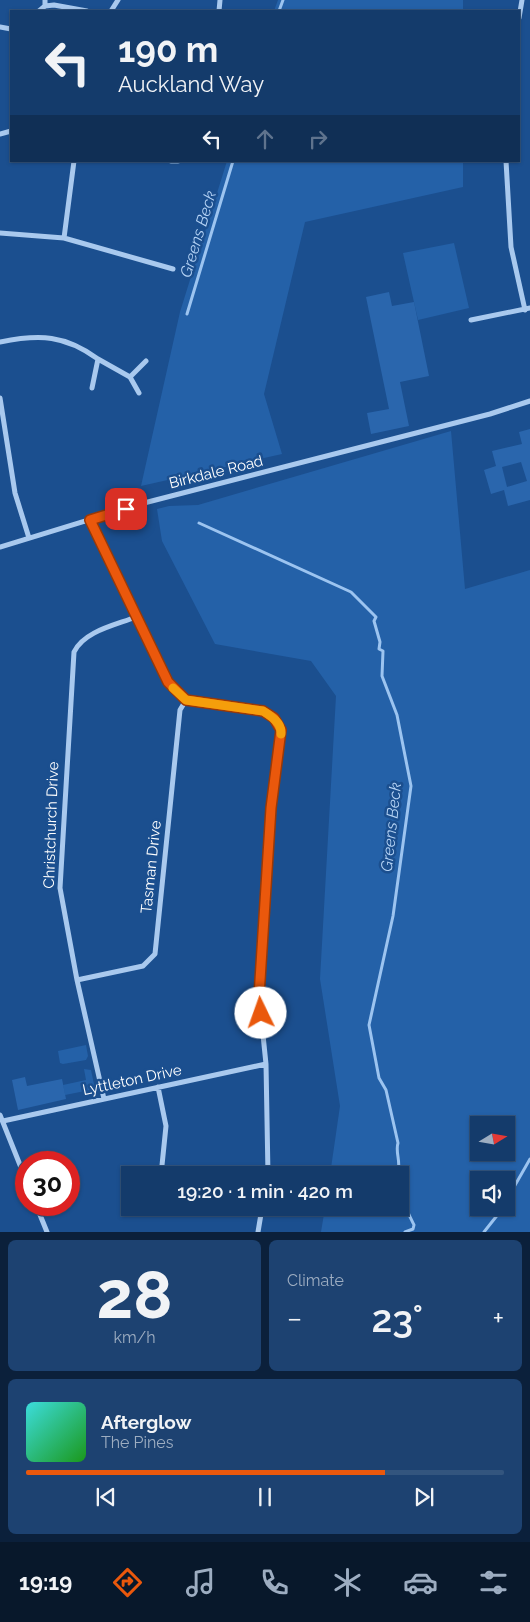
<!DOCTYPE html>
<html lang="en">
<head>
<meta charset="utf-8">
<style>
  :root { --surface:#143b6b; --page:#1d4271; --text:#f1f3f6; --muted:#9dadc1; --line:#33557e; --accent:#ea580c }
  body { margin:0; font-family:Raleway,sans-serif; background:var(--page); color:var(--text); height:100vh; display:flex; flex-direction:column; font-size:19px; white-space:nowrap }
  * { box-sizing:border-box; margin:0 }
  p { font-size:16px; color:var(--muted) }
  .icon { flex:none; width:28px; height:28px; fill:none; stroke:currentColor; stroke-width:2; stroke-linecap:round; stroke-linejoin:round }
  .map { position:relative; height:1232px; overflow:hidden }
  .side { display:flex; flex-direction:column; gap:8px; padding:8px; background:#0b203b; flex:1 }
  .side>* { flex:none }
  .hud { position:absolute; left:10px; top:10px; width:510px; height:152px; border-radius:0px; box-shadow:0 1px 4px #0004,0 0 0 1px var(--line); background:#143b6b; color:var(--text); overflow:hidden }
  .needle { width:32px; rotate:79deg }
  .tools { position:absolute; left:470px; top:1116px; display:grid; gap:10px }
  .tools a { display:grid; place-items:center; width:45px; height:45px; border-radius:0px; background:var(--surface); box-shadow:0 1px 4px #0004,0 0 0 1px var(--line); font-size:25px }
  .speed { position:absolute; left:15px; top:1151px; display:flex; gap:10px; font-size:25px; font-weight:700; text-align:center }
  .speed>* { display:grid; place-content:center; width:65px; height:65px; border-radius:50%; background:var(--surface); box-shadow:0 1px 4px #0004,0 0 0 1px var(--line); line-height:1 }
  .speed .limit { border:8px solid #d22; background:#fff; color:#111 }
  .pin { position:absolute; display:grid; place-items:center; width:42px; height:42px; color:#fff; margin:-21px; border-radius:10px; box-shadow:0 2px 8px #0006 }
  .me { position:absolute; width:55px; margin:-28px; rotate:357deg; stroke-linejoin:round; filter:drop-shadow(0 0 4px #0008) }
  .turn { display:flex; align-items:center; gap:18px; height:105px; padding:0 25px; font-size:22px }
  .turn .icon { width:65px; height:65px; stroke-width:2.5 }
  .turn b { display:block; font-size:35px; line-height:42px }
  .lanes { display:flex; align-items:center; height:48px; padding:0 25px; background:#0003; justify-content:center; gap:25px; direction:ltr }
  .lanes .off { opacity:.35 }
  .big { font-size:38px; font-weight:600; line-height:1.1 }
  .side .widget { flex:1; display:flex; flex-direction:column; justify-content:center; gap:8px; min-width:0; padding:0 18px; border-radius:8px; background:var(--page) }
  .side .dial { align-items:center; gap:0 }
  .dial b { font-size:65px; line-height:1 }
  .song { display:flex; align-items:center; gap:15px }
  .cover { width:60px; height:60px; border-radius:8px; background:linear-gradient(135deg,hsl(180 70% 55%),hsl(120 70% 35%)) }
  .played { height:5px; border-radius:2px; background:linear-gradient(90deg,var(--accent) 75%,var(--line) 75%) }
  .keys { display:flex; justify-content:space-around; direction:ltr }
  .heat { display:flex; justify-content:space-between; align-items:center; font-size:28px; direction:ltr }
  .side .tiles { flex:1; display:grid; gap:8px; grid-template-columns:1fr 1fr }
  .widget:last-child { grid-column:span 2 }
  .trip { position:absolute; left:121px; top:1166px; width:288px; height:50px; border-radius:0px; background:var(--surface); box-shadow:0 1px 4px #0004,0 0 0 1px var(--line); font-weight:600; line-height:50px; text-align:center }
  .tabs { display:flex; height:80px; justify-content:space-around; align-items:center; background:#08182b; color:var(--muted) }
  .tabs .icon { width:35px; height:35px }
  .tabs .on { color:var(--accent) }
  .tabs b { font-size:22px; color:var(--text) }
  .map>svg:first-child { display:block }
</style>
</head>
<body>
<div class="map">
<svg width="530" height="1232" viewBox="0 0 530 1232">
  <rect width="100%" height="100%" fill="#1b4f8f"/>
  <!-- green -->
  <path fill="#2461a8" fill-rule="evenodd" d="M278,0h185v11h-189z
    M227,161h236v26l-158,35 -41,172 18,60 -141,32 39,-174z
    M454,243l15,65 -51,12 -15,-67z
    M451,431l14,158 65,-19v662h-209l4,-24h75v-33h-70l10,-69 -20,-127 16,-283 -25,-35 -96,-17 -53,-103 -5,-32 12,-3 29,-1zM479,1125h27v27h-27zM479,1180h27v28h-27z
    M86,1045l2,11 -2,4 -23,4 -3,-1 -2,-12z
    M84,1069l7,1 4,19 -30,6 -2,-10 23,-5z"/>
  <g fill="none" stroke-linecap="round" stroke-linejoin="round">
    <!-- stream -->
    <path stroke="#9cc4f0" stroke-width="3" d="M279,11l4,-11
      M187,314l46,-153
      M199,523l152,69 25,25 -2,4 6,21 -1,7 4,2 -1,25 15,39 14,71 -18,130 -24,109 10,53 7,12 12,53c-3,9 3,18 0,29l5,8c-3,18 3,29 11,45l-1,4 -8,3
      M506,1201l24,-42
      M484,1232l19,-24"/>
  </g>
  <!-- building -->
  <path fill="#2a66ad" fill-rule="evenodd" d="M389,292l3,14 22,-4 15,74 -29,6 9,44 -38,8 -4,-21 22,-4 -23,-112z
    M530,429v71l-22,6 -4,-16 -13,4 -7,-24 12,-4 -4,-15 30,-7 -3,-12zM521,462l6,19 -20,6 -5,-20z
    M25,1077l2,9 35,-7 4,20 -48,11 -6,-30z"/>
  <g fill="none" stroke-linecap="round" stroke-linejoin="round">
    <!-- minor -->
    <path stroke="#a9c9ee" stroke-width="5" d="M45,6l9,-1 33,6
      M39,11l6,-5v-6
      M111,11l7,-11
      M219,11l1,-11
      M519,18l3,-18
      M0,27l11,2
      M0,134l11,-3
      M74,161l-10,77 109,31
      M171,161h7
      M506,161l5,86 14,63
      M0,233l64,5
      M471,320l59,-12
      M0,342c40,-8 65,-7 98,17
      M130,377l16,-16
      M92,388l6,-29 32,18 9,16
      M0,398l15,95 14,45
      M90,520l78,162 18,18 77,11 11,7 7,12 -10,78 -12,188 7,68 2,111
      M0,547l144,-44 346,-89 40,-13
      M77,980l66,-14 12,-12 25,-244 6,-10
      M158,1087l8,39 -5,49
      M104,1099l-27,-119 -17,-92 14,-236c10,-21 42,-27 62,-35
      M0,1115l26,65
      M3,1121l263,-57
      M36,1205l11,27
      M258,1232l4,-24"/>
  </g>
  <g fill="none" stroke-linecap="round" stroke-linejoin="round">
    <defs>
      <path id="route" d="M126,509l-36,11 78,162 18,18 77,11 11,7 7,12 -10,78 -12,188 2,17"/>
    </defs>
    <!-- route casing -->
    <use href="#route" stroke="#983908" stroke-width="12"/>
    <!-- route -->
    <use href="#route" stroke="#ea580c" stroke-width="9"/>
    <!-- slow -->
    <path stroke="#f59e0b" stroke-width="9" d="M173,688l13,12 77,11c8,5 19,12 18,23"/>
  </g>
  <g text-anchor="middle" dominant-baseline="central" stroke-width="5" stroke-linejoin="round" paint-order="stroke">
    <!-- street labels -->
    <g font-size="15" fill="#fff" stroke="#1b4f8f">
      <text transform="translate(216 472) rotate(-14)">Birkdale Road</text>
      <text transform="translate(51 825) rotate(-88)">Christchurch Drive</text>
      <text transform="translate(151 867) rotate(-84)">Tasman Drive</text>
      <text transform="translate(132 1080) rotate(-12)">Lyttleton Drive</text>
    </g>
    <!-- water labels -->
    <g font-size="16" font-style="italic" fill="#b5d3f5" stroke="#1b4f8f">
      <text transform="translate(198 234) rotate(-73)">Greens Beck</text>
      <text transform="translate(391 827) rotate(-84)">Greens Beck</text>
    </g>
  </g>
</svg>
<div class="tools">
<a><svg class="needle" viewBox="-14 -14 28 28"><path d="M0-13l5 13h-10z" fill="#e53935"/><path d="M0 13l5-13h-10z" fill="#9dadc1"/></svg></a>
<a><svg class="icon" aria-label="sound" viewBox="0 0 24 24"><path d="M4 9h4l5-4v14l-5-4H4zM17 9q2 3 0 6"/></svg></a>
</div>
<div class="speed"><div class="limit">30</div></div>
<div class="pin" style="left:126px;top:509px;background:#d93025"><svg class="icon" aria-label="arrive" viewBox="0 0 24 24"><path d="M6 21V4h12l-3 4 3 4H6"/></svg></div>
<svg class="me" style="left:261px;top:1013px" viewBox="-20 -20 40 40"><circle r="19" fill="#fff"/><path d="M0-13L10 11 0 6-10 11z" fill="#ea580c"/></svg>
<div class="trip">19:20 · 1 min · 420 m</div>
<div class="hud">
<div class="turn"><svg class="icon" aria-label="left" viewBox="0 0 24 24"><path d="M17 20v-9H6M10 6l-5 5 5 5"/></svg><div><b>190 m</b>Auckland Way</div></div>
<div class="lanes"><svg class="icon" aria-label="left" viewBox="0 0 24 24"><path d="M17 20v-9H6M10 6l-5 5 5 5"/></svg><svg class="icon off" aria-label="ahead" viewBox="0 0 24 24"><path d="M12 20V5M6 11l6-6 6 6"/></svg><svg class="icon off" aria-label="right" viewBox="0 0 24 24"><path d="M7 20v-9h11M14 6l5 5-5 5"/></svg></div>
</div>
</div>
<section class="side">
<div class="tiles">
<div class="widget dial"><b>28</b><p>km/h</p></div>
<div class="widget"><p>Climate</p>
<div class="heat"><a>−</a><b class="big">23°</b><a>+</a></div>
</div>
<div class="widget">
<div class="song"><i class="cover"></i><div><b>Afterglow</b><p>The Pines</p></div></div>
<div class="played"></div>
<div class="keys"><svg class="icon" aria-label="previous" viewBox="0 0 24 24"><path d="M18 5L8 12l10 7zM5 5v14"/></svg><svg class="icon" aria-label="pause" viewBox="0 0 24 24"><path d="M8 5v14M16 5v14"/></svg><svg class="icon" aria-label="next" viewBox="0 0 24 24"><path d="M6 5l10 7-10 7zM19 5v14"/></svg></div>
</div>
</div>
</section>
<nav class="tabs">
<b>19:19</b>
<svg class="icon on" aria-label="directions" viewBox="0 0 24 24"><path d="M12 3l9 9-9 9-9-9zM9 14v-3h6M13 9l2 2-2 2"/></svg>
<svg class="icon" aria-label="music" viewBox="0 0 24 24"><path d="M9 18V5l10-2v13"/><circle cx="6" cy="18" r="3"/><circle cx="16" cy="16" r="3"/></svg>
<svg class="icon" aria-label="phone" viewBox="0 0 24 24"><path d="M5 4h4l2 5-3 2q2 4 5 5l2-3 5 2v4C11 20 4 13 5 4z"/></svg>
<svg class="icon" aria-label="climate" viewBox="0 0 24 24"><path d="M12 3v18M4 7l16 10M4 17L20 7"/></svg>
<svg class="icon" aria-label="car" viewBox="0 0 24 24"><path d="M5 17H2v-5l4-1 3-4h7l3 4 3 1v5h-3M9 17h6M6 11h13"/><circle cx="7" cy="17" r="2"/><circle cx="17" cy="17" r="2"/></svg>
<svg class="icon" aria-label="filters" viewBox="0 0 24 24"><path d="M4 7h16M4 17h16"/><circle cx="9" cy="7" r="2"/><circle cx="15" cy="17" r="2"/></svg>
</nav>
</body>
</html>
